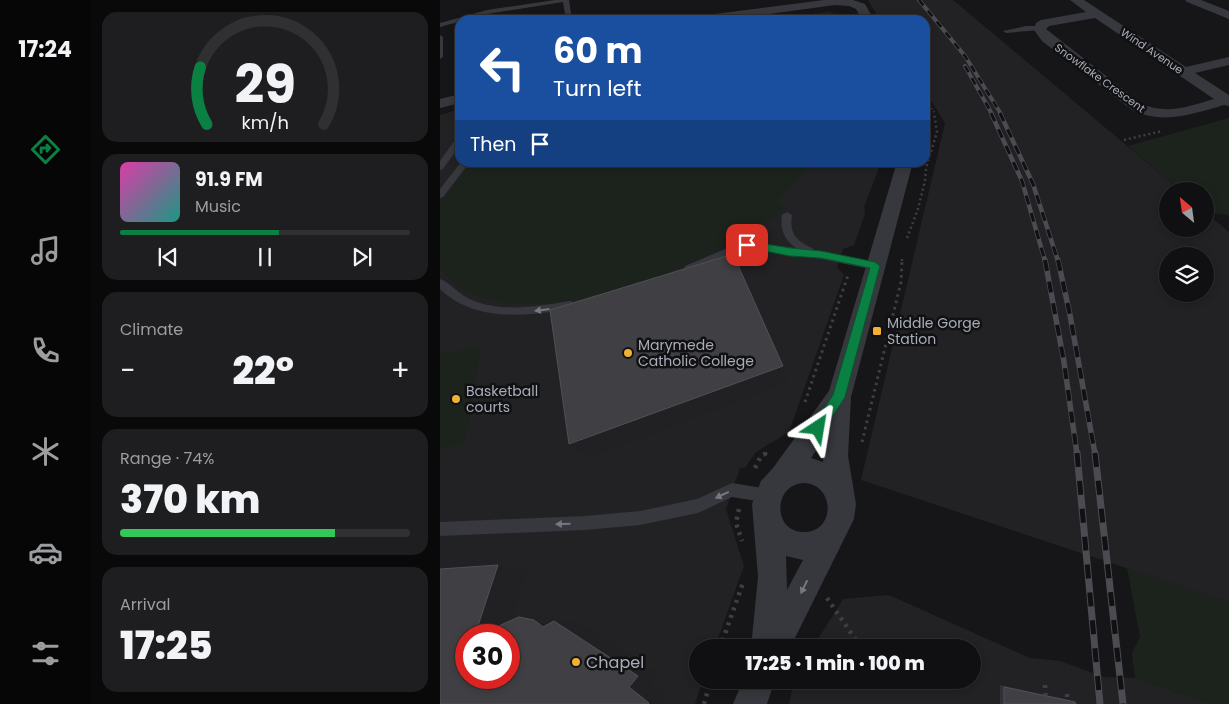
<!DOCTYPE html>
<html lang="en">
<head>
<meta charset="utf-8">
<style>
  :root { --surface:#101012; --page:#1e1e20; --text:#f1f3f6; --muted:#9c9d9f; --line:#303032; --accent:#0b8043 }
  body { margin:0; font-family:Poppins,sans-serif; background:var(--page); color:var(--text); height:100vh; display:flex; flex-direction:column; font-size:19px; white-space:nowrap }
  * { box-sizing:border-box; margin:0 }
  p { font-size:16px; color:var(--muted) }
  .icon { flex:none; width:28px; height:28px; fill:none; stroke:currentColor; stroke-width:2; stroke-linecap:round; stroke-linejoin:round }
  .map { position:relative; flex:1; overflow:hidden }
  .panel { display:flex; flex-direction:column; gap:12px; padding:12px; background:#09090a; width:350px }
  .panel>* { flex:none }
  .banner { position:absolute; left:15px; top:15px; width:475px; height:152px; border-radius:15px; box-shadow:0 2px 8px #0003,0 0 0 1px var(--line); background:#1a4fa0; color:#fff; overflow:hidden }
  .needle { width:32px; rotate:331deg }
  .buttons { position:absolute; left:719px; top:182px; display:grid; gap:10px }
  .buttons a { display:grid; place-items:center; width:55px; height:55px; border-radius:50%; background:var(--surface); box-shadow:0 2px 8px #0003,0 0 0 1px var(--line); font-size:25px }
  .speed { position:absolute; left:15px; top:624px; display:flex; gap:10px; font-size:25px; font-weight:700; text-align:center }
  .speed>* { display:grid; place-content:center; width:65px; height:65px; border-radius:50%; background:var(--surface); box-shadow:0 2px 8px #0003,0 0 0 1px var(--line); line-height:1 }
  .speed .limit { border:8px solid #d22; background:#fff; color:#111 }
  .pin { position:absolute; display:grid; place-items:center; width:42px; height:42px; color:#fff; margin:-21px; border-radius:10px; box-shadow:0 2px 8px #0006 }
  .me { position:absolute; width:55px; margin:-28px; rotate:33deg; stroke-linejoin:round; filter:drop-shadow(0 0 4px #0008) }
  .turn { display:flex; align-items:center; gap:18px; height:105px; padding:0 15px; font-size:22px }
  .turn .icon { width:65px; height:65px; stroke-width:2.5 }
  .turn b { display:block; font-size:35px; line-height:42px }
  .then { display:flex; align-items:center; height:48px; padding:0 15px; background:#0003; gap:10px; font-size:19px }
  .big { font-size:38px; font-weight:800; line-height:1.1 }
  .panel .widget { flex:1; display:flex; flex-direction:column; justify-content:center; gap:8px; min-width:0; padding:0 18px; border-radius:15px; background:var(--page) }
  .panel .dial { align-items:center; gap:0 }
  .dial svg { height:130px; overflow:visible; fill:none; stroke:var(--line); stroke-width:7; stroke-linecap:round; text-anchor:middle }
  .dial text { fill:var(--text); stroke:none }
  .song { display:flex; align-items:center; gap:15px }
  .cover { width:60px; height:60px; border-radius:8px; background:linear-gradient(135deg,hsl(320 70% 55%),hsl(170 70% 35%)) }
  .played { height:5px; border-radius:2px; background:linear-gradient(90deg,var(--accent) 55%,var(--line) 55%) }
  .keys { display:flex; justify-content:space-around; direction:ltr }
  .heat { display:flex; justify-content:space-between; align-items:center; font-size:28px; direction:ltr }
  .charge { height:8px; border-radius:4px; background:linear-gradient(90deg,#34c759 74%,var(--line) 0) }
  .trip { position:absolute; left:249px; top:639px; width:292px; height:50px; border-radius:25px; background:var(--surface); box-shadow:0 2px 8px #0003,0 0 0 1px var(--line); font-weight:800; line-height:50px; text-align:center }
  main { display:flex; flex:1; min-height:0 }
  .tab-bar { display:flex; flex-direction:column; width:90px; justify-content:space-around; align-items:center; background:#060607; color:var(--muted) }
  .tab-bar .icon { width:35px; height:35px }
  .tab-bar .selected { color:var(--accent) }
  .tab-bar b { font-size:22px; color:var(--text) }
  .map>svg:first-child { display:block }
</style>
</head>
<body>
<main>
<nav class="tab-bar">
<b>17:24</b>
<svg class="icon selected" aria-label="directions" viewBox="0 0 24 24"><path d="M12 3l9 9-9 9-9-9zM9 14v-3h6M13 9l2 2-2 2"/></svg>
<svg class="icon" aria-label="music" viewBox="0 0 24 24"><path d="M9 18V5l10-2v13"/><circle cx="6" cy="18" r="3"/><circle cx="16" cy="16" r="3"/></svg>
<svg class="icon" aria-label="phone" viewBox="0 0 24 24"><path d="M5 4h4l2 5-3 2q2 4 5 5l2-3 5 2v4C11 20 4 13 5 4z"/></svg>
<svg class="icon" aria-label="climate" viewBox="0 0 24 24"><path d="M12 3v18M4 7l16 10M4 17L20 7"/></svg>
<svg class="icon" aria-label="car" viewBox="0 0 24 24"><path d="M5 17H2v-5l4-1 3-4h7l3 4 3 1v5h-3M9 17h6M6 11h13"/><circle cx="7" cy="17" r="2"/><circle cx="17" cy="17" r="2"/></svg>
<svg class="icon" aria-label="filters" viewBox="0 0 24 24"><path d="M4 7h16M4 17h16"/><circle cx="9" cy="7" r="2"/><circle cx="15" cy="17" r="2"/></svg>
</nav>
<section class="panel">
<div class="widget dial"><svg viewBox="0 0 100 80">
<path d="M14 69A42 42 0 1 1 86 69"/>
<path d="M14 69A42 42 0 0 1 10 34" stroke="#0b8043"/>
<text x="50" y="56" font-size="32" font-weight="700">29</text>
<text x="50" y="72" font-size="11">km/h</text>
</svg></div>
<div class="widget">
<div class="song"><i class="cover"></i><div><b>91.9 FM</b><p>Music</p></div></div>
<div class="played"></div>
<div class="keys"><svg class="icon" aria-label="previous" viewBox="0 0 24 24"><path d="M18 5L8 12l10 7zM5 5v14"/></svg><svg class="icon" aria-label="pause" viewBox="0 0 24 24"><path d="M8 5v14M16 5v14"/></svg><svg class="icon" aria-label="next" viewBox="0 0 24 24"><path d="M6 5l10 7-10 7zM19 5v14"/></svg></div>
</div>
<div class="widget"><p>Climate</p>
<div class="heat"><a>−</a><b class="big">22°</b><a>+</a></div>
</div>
<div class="widget"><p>Range · 74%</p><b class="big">370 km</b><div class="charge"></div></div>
<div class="widget"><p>Arrival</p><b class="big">17:25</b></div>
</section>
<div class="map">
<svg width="789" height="704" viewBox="0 0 789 704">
  <rect width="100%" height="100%" fill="#161618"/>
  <!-- built -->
  <path fill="#222225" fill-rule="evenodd" d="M428,0h85l228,191h-13v38h37v-17l24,20v370l-368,-122 84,-357 -20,-32v-71h-45zM728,256h37v38h-37z
    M389,12l10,3 3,5h-82z
    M20,109v53l421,1 -17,44 1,7 -11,31 -11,4 -3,9 -3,10 7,7 -55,157 -33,20 -11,16h-5l-14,41 18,57 -29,81 -17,1v32h5l-8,24h-255v-589zM26,635h43v43h-43z
    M449,595l141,63 30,3 44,16 31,1 79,26h-425l5,-24h178v-32l-159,-1 30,-48z"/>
  <!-- green -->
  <path fill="#1c231d" d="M789,118v97l-24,-3v-21h-24l-53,-45z
    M31,163v-1l345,1 -39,39 10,6c-19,13 -38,26 -58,37 -67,35 -232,99 -289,24v-64l17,-26z
    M41,347l-16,97 -25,5v-95z
    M687,568l102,34v102h-15l-79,-26 -3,-25 8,-16z"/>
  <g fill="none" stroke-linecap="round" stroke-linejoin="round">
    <!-- path-far3 -->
    <path stroke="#3d3f44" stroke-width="2" stroke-dasharray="1 2.5" stroke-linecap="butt" d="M485,96l10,18"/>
    <!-- path-far2 -->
    <path stroke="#3d3f44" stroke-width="2.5" stroke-dasharray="2 3" stroke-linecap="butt" d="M684,140l38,-9
      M467,238l11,-29 7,-28 1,-13 11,-36 -3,-19
      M462,261v-5"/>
    <!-- path-far1 -->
    <path stroke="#3d3f44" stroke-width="3" stroke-dasharray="2.5 4" stroke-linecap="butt" d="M365,402l43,-127
      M422,442l39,-160 1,-22
      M325,454l5,-3"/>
    <!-- path -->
    <path stroke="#3d3f44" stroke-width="4.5" stroke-dasharray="3 5" stroke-linecap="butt" d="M315,468l6,-12 6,-3
      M299,509l-3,14 6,18
      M387,598l31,45
      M280,648l24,-68
      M605,685l1,19
      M627,694l1,10
      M264,704l7,-24"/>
    <!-- lane -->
    <path fill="#37383d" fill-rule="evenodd" d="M115,0h14l3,20h-6l-3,-18 -76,12 -47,13v-4l47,-13z
      M586,26h13l3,2 -3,2 -33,3 -3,-2z
      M0,35l3,2v20l-3,2z
      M17,137h3v8l-17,24 -3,1v-9z
      M21,162h9l-27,35 -3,1v-9z
      M347,212l5,3c-3,18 4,26 20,33l2,2 61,12 5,4 -1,3 -4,1 -54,-11 -78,-10 -50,23h-8l-1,-3 1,-3 57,-24 54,6c-12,-8 -16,-19 -14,-33z
      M0,279c10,3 20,17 32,21 30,13 67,6 99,1l5,4c-4,7 -17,6 -25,7 -39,5 -81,6 -111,-23z
      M292,483l37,6 5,2 2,5 -2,5 -5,2 -37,-6 -34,16 -58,12 -55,5 -145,6v-14l145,-6 55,-5 57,-12z"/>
    <!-- street -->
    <path fill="#37383d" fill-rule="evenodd" d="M384,0h29l12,4 9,16h-12l-6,-11 -7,-3 -14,-1 -109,15h-33l6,-4z
      M630,0h14l102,67 43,-10v8l-34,8 34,22v11l-5,-1c-32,9 -60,20 -92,5l-90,-69 -8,-11 2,-7 5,-3 45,-8zM655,18l119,81c-24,7 -47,16 -72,5l-96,-75 3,-3z
      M745,0h16l28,11v8l-42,-17z
      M20,94v9l-20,5v-9z
      M457,162h16l-62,235 -3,59 8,48 -2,15 -64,129h-39l7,-71 -6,-73 9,-23 12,-13 56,-77zM384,439l-1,23 -12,-4zM364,483c31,1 32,49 0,49 -32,0 -31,-48 0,-49zM346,556l17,4 -16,30z
      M303,680h32l-8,24h-34z"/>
    <defs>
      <path id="rail-far3" d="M479,0l46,56 36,58
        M525,66l27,48"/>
      <path id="rail-far2" d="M551,113l31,68 23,80
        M560,113l33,71 25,77"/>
      <path id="rail-far1" d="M605,260l19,102 13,92
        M618,260l12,55 25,139"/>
      <path id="rail" d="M637,453l23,251
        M655,453l28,251"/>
    </defs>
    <!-- rail-far3 casing -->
    <use href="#rail-far3" stroke="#4a4c52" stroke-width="4"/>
    <!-- rail-far2 casing -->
    <use href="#rail-far2" stroke="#4a4c52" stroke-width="4.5"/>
    <!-- rail-far1 casing -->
    <use href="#rail-far1" stroke="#4a4c52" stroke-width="5.5"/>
    <!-- rail casing -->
    <use href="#rail" stroke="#4a4c52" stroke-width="7"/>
    <!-- rail-far3 -->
    <use href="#rail-far3" stroke="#111113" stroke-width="2.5" stroke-dasharray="7" stroke-linecap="butt"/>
    <!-- rail-far2 -->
    <use href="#rail-far2" stroke="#111113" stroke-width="3" stroke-dasharray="9" stroke-linecap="butt"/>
    <!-- rail-far1 -->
    <use href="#rail-far1" stroke="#111113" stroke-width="4" stroke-dasharray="11" stroke-linecap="butt"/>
    <!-- rail -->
    <use href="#rail" stroke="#111113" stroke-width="5" stroke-dasharray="14" stroke-linecap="butt"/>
  </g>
  <!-- wall -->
  <path fill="#323236" d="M560,685l69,15 6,2 1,2h-76z"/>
  <!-- shaded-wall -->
  <path fill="#212124" d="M343,366l3,17 -198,75 -19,-14z
    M58,565l28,6 -19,64h-32z
    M79,617l28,1 12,3 20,1 77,50 -8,10 18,15 -4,7h-14l-19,-17 -86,-60z"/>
  <!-- building -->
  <path fill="#3f3f44" stroke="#4f5156" d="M293,254l50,112 -214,78 -19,-134z
    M58,565l-23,70h-9v43h43v-43h-31l41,-18 15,3 9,7 11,-6 84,55 -9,11 20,16 -1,1h-208v-135z
    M564,687l71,15 1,2h-72z"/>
  <!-- one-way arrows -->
  <defs><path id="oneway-solid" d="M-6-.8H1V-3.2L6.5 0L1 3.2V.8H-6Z" transform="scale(1.25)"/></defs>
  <g fill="#757881">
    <use href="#oneway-solid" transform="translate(102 310) rotate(173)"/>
    <use href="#oneway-solid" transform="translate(282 495) rotate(155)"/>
    <use href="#oneway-solid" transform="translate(123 524) rotate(178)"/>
    <use href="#oneway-solid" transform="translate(364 587) rotate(116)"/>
  </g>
  <!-- route -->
  <path fill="#0b8043" stroke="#07532c" d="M307,241l43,7 31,3 54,11 5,4 -35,131 -23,36 -4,1 -5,-1 -2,-5 22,-33 37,-127 -49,-10 -31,-2 -46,-9 -2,-2z"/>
  <!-- markers -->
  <g fill="#f2b134" stroke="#111113" stroke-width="2">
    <rect x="432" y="326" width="10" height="10" rx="2.5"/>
    <circle cx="188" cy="353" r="5"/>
    <circle cx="16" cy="399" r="5"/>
    <circle cx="136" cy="662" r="5"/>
  </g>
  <g text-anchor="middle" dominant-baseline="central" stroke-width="5" stroke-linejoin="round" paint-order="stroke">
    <!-- far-street labels -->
    <g font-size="11" fill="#a8adb8" stroke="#111113">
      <text transform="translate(712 51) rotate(34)">Wind Avenue</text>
      <text transform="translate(660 78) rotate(36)">Snowflake Crescent</text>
    </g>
    <!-- poi labels -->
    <g font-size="14" fill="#a8adb8" stroke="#111113" text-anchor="start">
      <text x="447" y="323">Middle Gorge<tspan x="447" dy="16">Station</tspan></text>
      <text x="198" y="345">Marymede<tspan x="198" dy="16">Catholic College</tspan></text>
      <text x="26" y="391">Basketball<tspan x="26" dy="16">courts</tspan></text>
    </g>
    <!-- near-poi labels -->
    <g font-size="16" fill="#a8adb8" stroke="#111113" text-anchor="start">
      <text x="146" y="662">Chapel</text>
    </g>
  </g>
</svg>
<div class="buttons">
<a><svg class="needle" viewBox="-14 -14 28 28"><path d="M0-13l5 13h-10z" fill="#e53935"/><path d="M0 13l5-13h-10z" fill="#9c9d9f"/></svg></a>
<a><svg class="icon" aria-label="layers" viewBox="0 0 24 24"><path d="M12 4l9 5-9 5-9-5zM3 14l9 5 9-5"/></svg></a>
</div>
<div class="speed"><div class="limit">30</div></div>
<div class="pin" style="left:307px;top:245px;background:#d93025"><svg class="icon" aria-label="arrive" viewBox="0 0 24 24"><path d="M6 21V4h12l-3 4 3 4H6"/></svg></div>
<svg class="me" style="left:378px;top:428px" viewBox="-20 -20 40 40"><path d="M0-17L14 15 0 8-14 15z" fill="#0b8043" stroke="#fff" stroke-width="4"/></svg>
<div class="trip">17:25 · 1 min · 100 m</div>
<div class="banner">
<div class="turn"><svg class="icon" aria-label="left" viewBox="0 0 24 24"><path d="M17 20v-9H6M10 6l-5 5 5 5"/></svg><div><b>60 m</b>Turn left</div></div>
<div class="then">Then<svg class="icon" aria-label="arrive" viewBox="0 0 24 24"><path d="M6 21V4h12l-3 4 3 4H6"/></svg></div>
</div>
</div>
</main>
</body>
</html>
